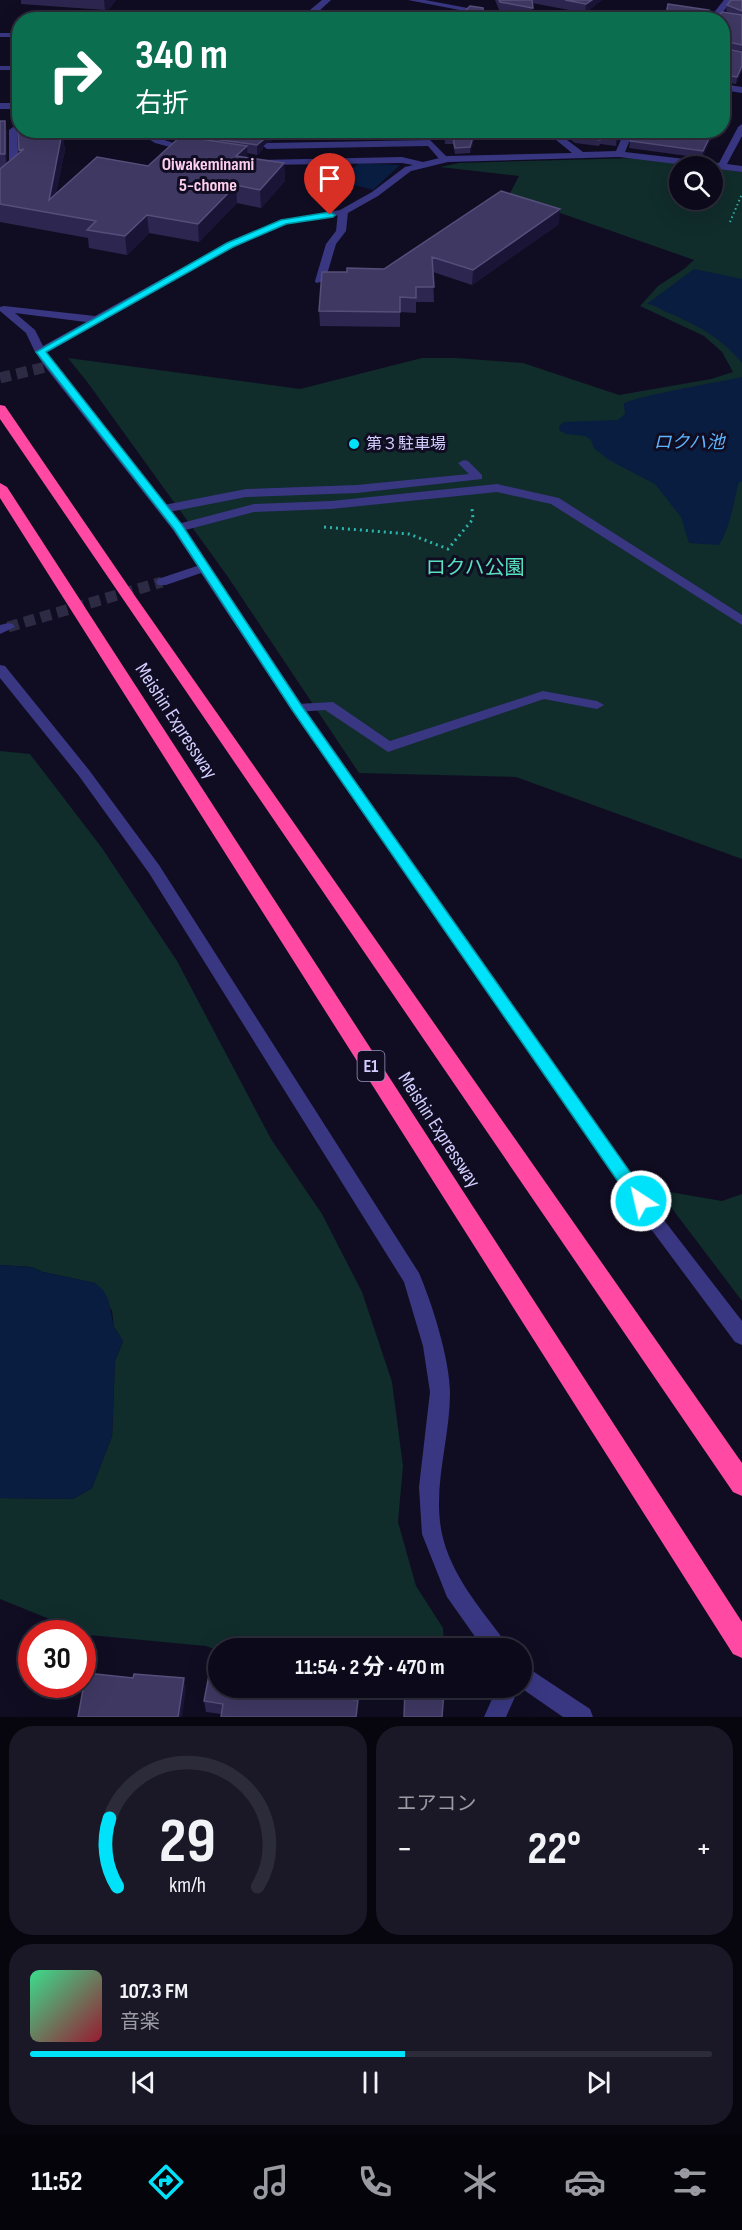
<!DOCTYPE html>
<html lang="ja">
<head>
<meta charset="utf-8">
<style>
  :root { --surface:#0c0a1a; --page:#1a1827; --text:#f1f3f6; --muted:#9a9aa2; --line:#2c2b39; --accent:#00e2f9 }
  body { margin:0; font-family:"Sofia Sans Condensed","Noto Sans JP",sans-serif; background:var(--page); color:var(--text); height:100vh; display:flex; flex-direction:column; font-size:22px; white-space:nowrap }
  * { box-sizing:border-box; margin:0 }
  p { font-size:20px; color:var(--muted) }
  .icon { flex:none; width:33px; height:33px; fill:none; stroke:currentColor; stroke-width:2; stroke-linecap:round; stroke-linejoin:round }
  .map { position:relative; height:1717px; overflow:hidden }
  .sheet { display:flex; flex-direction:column; gap:9px; padding:9px; background:#07060e; flex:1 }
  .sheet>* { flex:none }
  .banner { position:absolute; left:12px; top:12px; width:718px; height:126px; border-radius:24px; box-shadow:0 6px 24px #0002,0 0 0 2px var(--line); background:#0b6e4f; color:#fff; overflow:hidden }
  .fabs { position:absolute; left:669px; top:156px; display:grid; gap:12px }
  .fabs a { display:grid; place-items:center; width:54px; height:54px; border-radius:50%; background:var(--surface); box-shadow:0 6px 24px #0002,0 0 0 2px var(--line); font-size:30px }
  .speed { position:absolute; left:18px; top:1620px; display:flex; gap:12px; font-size:30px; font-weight:700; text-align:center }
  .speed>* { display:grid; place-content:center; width:78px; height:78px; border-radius:50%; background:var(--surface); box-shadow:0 6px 24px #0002,0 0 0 2px var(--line); line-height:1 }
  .speed .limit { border:9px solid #d22; background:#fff; color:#111 }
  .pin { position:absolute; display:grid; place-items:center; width:51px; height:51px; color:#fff; margin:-62px -26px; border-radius:50% 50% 50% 0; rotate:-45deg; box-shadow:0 0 6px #0007 }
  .pin .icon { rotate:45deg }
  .me { position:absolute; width:66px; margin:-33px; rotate:325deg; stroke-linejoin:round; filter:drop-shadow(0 0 4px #0008) }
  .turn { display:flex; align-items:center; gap:21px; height:126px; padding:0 24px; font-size:27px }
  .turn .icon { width:78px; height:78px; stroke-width:2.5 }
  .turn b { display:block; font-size:42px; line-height:51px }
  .big { font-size:45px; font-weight:700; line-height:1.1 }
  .sheet .tile { flex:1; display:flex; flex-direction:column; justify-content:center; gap:9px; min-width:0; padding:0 21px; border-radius:24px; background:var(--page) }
  .sheet .dial { align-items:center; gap:0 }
  .dial svg { height:156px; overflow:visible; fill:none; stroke:var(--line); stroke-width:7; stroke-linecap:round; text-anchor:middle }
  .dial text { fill:var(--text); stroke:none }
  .song { display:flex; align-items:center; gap:18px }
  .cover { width:72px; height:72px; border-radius:9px; background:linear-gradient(135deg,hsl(150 70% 55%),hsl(350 70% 35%)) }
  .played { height:6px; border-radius:3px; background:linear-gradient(90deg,var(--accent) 55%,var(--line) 55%) }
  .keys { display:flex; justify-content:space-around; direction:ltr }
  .heat { display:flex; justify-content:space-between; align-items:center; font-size:33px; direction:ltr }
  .sheet .tiles { flex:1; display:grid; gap:9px; grid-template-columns:1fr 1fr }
  .tile:last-child { grid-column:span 2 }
  .trip { position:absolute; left:208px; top:1638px; width:324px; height:60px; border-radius:30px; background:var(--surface); box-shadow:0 6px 24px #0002,0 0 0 2px var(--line); font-weight:700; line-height:60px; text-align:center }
  .menu { display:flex; height:96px; justify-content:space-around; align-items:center; background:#05040a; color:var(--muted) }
  .menu .icon { width:42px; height:42px }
  .menu .active { color:var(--accent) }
  .menu b { font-size:27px; color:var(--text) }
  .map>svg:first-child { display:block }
</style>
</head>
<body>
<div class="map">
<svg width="742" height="1717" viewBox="0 0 742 1717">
  <rect width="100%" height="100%" fill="#100d22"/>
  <!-- green -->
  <path fill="#102c2b" d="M637,158l61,8h-18v34h32l1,-32 29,4v687l-226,-82 -157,-4 -131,-196 -140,-194 -20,-25 232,31 122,-31h34l67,5 96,32 92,-16 22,-7 -11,-20 -18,-16 -64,-30 18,-20 26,-17 10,-9 -185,-65 10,-19 -79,-9 19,-4z
    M0,751l30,3 72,94 75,113 94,178 51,75 40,78 30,90 11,84 -5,56 18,64 27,42 1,20h-225v3l-13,-5 -117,-11 -89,-36v-101l73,1 19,-11 20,-52 3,-75 8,-20 -9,-14 -2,-16 -17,-28 -52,-11 -12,-5 -31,-2z
    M658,1190l64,11 20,-7v107z"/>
  <!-- water -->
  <path fill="#081d40" d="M360,163l40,2 -27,25 -38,-10z
    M694,269l48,10v84c-20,-25 -45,-38 -73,-50 -8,-3 -13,-8 -22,-9z
    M742,377v105h-3c-7,24 -7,41 -20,63l-30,-2 -8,-26 -26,-33 -46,-24 -15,-12 -3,-8 -6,-4 -19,-2 -6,-3 -1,-5 5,-4 54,-2 7,-6 -1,-10c6,-7 100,-23 118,-27z
    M0,1265l31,2 12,5 52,11 8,7 5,9 6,28 9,14 -8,20 -3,75 -20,52 -19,11 -73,-1z"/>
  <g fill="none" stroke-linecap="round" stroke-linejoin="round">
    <!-- minor-tunnel -->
    <path stroke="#2d2a43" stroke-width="11" stroke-dasharray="11 6" stroke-linecap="butt" d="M0,378l50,-12
      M8,627l154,-45"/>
    <!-- path-far1 -->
    <path stroke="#2bb5ac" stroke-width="2" stroke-dasharray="1.5 3" stroke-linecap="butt" d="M730,222l12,-28"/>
    <!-- path -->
    <path stroke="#2bb5ac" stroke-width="3" stroke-dasharray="2 4" stroke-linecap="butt" d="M324,527l85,7 39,15 25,-30 -1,-10"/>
    <!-- service -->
    <path fill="#393782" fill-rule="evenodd" d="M430,140l17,17v4h-6l-13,-15 -161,3 -4,-3 4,-3z
      M343,209l5,3 -2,19 -10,13 -11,37 -9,2 -1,-2 11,-37 10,-13 2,-19z
      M464,460l4,1 14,14v4l-125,14 -111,4 -82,16 -6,-4 6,-4 82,-16 111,-4 112,-11 -11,-11z
      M497,484l62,14 183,117v10l-191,-121 -54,-12 -166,17 -77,3 -76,20 -6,-4 2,-3 80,-21 77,-3z
      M543,691l54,10 7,4 -7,4 -53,-10 -156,53 -63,-42 -28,2 -7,-4 7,-4 36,-2 57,39z"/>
    <!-- minor -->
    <path fill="#393782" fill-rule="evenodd" d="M322,0h9l-14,13 -2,7h-8l3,-10z
      M724,0h8l-15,20h-9z
      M140,18h66l4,2h-74z
      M0,33h20v4h-20z
      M0,66h20v4h-20z
      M723,84l19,3v6l-19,-3z
      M0,103h20v6h-20z
      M742,124v12l-15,28 15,2v6l-123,-15 -171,5 -37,9 -33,25 -32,18 -60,10 -53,23 -187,106 136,172 120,180 358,510 82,106v24l-7,-3 -87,-117 -356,-514 -91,-138 -35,12h-8l-2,-3 2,-3 39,-13 -24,-36 -127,-162 -11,-16 -9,-19 -26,-22v-4l4,-1 91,10 132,-73 54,-23 59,-10 32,-18 33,-25 8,-2 -11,-2 -140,2 -5,-3 2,-2 143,-3 21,5 25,-6 124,-3 -28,-23h10l29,22 33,-1 9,-21h9l-9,22 94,11 19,-36zM15,313l71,9 -43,24 -8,-16z
      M13,127l11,3 -7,3 2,36 -5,3 -5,-3v-39z
      M135,130h11l15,9 32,10 -4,3 -34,-9z
      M343,130h197l-4,3 -169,3 -20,-1z
      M8,623l5,1 2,3 -15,7v-9z
      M0,665l5,1 84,104 70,95 260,408c13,30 31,87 31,120 0,47 -18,94 -8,141 9,41 38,74 62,106l3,8h-24l-36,-51 -25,-63 -3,-47 11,-95 -7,-46 -19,-64 -255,-409 -70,-97 -79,-98z
      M522,1664l68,45 3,8h-30l-42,-29z
      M497,1688h22l-13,29h-22z"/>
    <!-- tertiary -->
    <path fill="#393782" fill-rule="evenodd" d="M408,0h17l107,20h-21z"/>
    <!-- motorway -->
    <path fill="#ff49a2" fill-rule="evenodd" d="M0,405l5,1 130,190 607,867v33l-9,-4 -733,-1073z
      M0,483l7,4 735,1135v36l-9,-4 -733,-1156z"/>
  </g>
  <!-- wall -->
  <path fill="#2d2650" d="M21,0h95l-6,8 -5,2 -84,-6z
    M495,0h107l-17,13 -53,-10 1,17h-29v-5h15l-19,-3z
    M742,0v51l-19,-4v-27l-15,-4h10l12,-3 -4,-2 1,-6z
    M723,48l19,4v18l-6,14 -13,-2z
    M17,117l43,16h2l3,17 -9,43 92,-27 43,-29v-1l81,5 -9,3v5l-6,6 -10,-2v5l37,5 1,18 -24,27 -24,-5 -38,39 -50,-9 -22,22 -38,-7 -1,-10 -88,-16v-101h5l2,14v28l12,-10z
    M475,130v6l-5,17 -15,1 -2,-10h-8l-1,-13z
    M558,130h64l-6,16 -16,-2 -1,2 -24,-3z
    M715,130l-13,28 -73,-10 1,-7z
    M559,224l-87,61 -39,-13 1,30h-18v11l-16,-1v15l-80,-1 -1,-15 65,-42z
    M219,1688h16v5l123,17 -137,4 -15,-2 -2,-11z"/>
  <!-- shaded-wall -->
  <path fill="#1a1436" d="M104,0h12l-6,8 -5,2z
    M592,0h10l-17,13 1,-9z
    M742,66v4l-6,14 1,-7z
    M732,87l-1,7 -8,18v-4z
    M5,121l2,14v33l-2,-14z
    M58,130h1l1,10 2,-7 3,17 -13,63 -3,-13z
    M272,130h10l-10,11 -9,3v5l-6,6v-10l4,-10z
    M475,130v6l-5,17v-6z
    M620,130h2l-6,16v-7z
    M713,130h2l-13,28 1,-7z
    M247,146l1,18 -12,-8z
    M284,163l1,18 -24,27 -1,-18z
    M236,185l1,18 -38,39 -1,-18z
    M560,209l-1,15 -87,61 1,-15z
    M147,215l2,18 -22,22 -2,-19z
    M184,1678l2,11 -4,28h-4z
    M232,1688h3l-2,15 -1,-10z"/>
  <!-- building -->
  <path fill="#3f3863" stroke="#564f7b" stroke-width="1.5" d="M499,0h33l1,8 -33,-6z
    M565,0h27l-6,4z
    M731,0h11v11l-15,-6z
    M668,4l41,6 -2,4 2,2h9l4,-4 20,3v30l-18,-4 -1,1v-22h-58z
    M470,6l13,2 1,12h-48l-1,-6 28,-1z
    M504,15l29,1v4h-27z
    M723,48l19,4v14l-5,11 -13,-2 -1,1z
    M723,85l9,2 -9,21z
    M20,116v14h38l-1,3h5l-13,67 48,-43 51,9 33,-30 66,10 -11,10 48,7 -24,27 -24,-5 -38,39 -51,-9 -22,21 -38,-6 9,-9 -96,-17v-35l24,-20 -5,1 -2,-33z
    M0,121h5v33h-5z
    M196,130h76l-11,5 2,5 -6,5 -66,-9z
    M475,130l-5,17 -15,1 -2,-10h-8l-1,-7z
    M568,130h52l-4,9 -15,-2 -1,3 -25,-4z
    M634,130h79l-10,21 -73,-10z
    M501,191l59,18 -87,61 -41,-13 2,30h-18v11l-16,-1v15l-81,-1 3,-39h25v-4l37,1z
    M210,1670l9,1v17h13v5l85,6v-3l41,4 -2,17h-135l2,-13 -19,-3z
    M86,1673l47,5 1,-4 50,4 -6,39h-100z
    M414,1688l30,3 -2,26h-38l1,-27 9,1z"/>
  <!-- route -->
  <path fill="#00e2f9" stroke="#0093a2" stroke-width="1.5" d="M330,212l5,3 -2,2 -47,7 -53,23 -187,105 136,173 119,180 346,491 2,5 -2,5 -6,2 -6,-2 -342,-495 -119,-182 -138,-177 191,-109 54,-23z"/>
  <!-- markers -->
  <circle fill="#00e2f9" stroke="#100d22" stroke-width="2" cx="354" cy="444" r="6"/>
  <g text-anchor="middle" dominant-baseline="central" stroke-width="6" stroke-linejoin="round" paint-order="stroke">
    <!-- far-poi labels -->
    <g font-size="16" fill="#d3ceff" stroke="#100d22" text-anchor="start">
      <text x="366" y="444">第３駐車場</text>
    </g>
    <!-- far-neighbourhood labels -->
    <g font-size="18" font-weight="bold" fill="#ffd0ee" stroke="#100d22">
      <text x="208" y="164">Oiwakeminami<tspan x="208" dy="21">5-chome</tspan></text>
    </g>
    <!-- far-water labels -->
    <g font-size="18" font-style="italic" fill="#5cb5ff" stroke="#100d22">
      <text x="689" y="442">ロクハ池</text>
    </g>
    <!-- shield labels -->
    <rect fill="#100d22" stroke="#9894bd" stroke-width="1.5" x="357.5" y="1051" width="27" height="30" rx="4.5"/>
    <g font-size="18" font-weight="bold" fill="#d3ceff">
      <text x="371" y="1066">E1</text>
    </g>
    <!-- park labels -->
    <g font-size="20" fill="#57e1be" stroke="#100d22">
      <text x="475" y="568">ロクハ公園</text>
    </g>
    <!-- street labels -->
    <g font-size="20" fill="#d3ceff" stroke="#100d22">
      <text transform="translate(176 721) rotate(57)">Meishin Expressway</text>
      <text transform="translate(439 1130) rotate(57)">Meishin Expressway</text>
    </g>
  </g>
</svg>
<div class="fabs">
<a><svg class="icon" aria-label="search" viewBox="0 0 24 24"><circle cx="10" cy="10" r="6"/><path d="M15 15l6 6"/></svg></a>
</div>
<div class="speed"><div class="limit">30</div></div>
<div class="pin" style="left:330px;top:215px;background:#d93025"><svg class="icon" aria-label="arrive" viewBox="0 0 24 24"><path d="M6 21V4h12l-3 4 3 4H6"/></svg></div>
<svg class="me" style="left:641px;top:1201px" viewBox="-20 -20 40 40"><circle r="17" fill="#00e2f9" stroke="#fff" stroke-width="3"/><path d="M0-11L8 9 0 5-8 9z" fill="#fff"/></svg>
<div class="trip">11:54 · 2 分 · 470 m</div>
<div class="banner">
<div class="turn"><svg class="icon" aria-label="right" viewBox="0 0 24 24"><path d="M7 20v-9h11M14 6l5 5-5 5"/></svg><div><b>340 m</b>右折</div></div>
</div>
</div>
<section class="sheet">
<div class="tiles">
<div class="tile dial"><svg viewBox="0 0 100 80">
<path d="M14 69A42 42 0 1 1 86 69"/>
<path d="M14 69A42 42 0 0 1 10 34" stroke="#00e2f9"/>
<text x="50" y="56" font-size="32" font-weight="700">29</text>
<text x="50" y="72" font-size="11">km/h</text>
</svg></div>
<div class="tile"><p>エアコン</p>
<div class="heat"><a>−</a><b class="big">22°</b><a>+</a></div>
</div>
<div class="tile">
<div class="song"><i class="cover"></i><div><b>107.3 FM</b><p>音楽</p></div></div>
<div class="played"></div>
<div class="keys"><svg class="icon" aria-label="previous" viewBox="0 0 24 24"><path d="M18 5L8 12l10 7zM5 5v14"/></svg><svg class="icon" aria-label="pause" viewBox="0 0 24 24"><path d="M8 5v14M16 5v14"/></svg><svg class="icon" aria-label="next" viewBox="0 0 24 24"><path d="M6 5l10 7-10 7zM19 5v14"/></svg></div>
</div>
</div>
</section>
<nav class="menu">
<b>11:52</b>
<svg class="icon active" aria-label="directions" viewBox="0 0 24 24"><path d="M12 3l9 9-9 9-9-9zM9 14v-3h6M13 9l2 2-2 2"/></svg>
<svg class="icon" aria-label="music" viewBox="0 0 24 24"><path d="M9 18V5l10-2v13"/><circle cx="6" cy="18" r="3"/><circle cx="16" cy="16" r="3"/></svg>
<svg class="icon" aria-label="phone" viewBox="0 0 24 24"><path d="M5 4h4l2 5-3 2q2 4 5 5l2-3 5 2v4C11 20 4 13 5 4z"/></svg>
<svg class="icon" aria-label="climate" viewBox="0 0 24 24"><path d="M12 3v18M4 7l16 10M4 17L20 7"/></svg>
<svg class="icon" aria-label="car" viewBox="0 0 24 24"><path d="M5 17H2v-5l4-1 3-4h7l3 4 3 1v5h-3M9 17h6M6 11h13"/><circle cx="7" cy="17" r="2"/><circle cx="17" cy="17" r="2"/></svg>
<svg class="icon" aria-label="filters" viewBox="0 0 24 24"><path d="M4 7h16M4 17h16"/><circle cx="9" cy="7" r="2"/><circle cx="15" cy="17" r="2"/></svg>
</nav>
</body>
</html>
